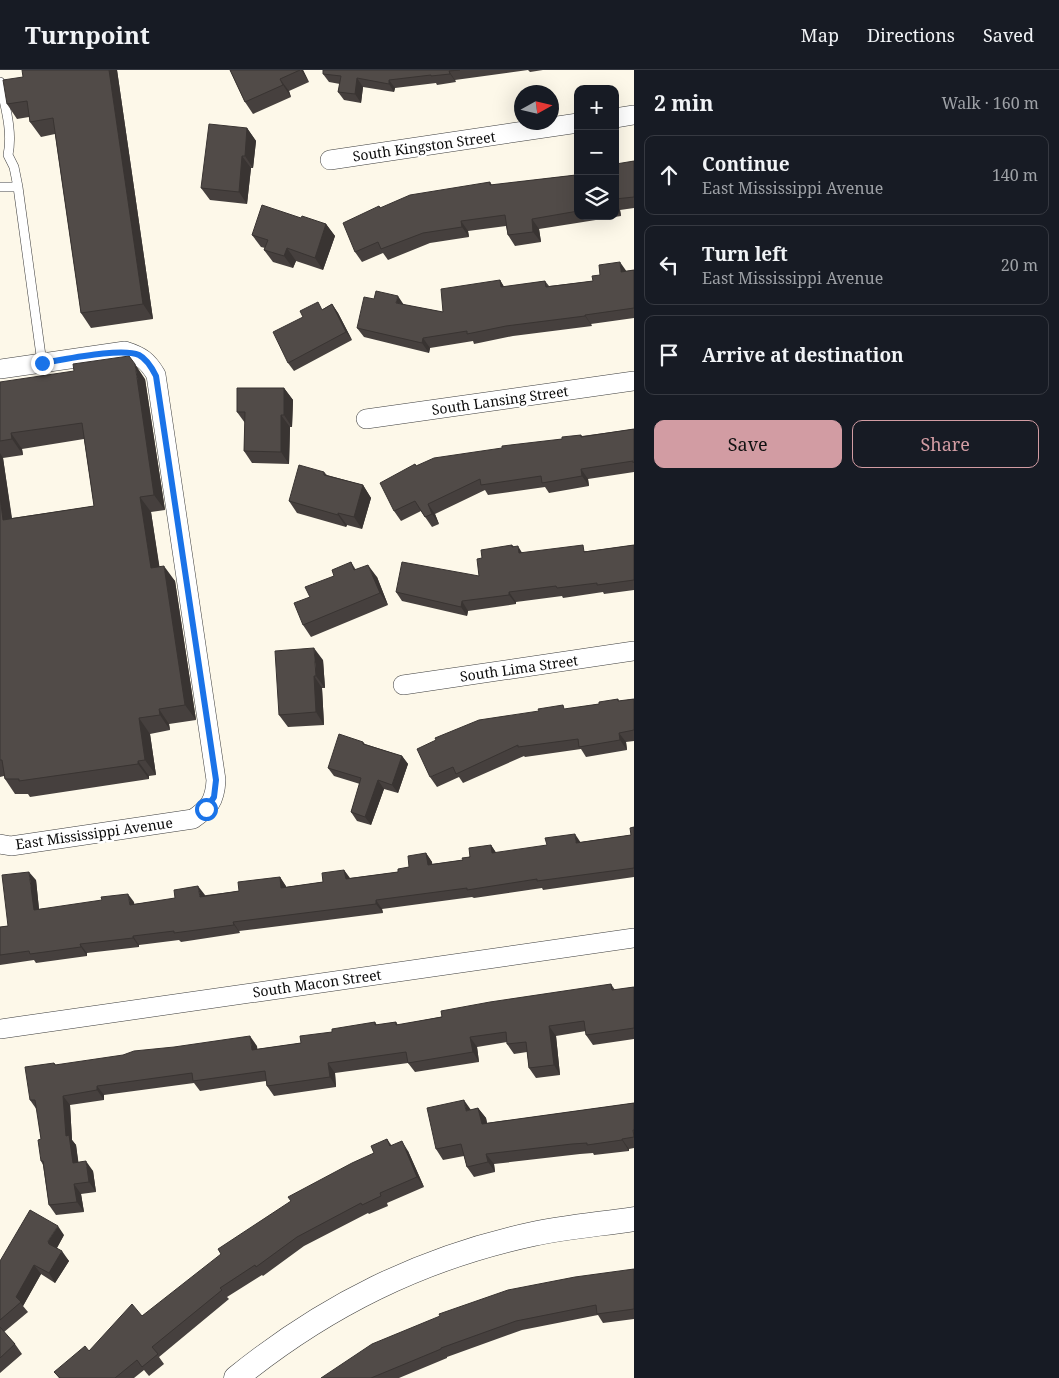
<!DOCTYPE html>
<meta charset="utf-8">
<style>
:root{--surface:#171b24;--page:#20242c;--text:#f1f3f6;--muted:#9ea1a6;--line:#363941;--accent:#d29ca3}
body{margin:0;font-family:"Noto Serif",serif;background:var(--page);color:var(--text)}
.controls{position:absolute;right:15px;top:15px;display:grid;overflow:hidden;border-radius:10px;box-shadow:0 5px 20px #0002}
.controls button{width:45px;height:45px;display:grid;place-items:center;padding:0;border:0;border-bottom:1px solid var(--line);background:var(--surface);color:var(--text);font:25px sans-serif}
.compass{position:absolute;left:514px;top:15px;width:45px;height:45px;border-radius:50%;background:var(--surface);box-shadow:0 5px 20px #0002;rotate:82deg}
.stop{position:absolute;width:15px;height:15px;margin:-11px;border:4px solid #1a73e8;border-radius:50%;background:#fff}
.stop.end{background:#1a73e8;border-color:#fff;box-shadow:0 1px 5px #0008}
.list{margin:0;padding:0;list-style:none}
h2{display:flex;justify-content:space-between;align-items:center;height:65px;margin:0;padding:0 20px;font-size:21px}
h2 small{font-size:16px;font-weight:400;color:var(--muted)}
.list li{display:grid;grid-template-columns:32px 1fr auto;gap:15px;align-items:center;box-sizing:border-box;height:80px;margin:0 10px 10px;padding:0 10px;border:1px solid var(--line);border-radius:10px}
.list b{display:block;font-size:19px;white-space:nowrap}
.list p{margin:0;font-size:16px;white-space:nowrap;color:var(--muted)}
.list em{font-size:16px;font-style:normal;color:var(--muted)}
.actions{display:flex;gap:10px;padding:15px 20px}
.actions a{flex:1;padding:11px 0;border:1px solid var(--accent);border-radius:10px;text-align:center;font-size:18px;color:var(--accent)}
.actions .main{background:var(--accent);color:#111}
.icon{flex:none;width:28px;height:28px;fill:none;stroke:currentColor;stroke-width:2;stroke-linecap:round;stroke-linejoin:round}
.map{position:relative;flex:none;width:634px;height:1308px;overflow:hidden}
header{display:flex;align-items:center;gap:30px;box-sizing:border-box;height:70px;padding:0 25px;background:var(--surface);border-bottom:1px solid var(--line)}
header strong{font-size:24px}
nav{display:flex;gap:28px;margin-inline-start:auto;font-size:18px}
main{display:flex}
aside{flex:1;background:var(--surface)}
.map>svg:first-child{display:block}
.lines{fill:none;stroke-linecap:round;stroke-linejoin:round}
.service-casing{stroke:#3d3d3d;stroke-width:10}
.minor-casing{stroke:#3d3d3d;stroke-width:20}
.tertiary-casing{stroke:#3d3d3d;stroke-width:25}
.service{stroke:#fff;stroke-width:9}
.minor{stroke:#fff;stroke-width:19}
.tertiary{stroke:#fff;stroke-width:24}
.wall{fill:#46403e;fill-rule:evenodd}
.shaded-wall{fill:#393432}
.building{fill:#514b48;stroke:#393432}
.route{stroke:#1a73e8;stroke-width:6}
.labels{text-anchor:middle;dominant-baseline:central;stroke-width:5;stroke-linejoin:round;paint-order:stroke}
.street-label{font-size:14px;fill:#0a0a0a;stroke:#fff}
</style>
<header>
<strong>Turnpoint</strong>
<nav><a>Map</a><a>Directions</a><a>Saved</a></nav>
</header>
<main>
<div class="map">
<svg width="634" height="1308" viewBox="0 0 634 1308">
<rect width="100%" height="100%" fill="#fdf8e9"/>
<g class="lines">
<g class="service-casing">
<path id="service" d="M 0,12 C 5,36 13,61 8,85 L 14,97 L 18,117
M 0,117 L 18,117 L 42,293"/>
</g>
<g class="minor-casing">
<path id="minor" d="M 615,48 L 634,45
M 330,90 L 578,53
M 0,299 L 125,281 C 141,286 148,291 156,305 L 216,710 C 215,731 209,738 193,749 L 11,776 L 0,774
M 366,349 L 634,311
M 403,615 L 634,581
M 0,959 L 634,868"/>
</g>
<g class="tertiary-casing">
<path id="tertiary" d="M 236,1308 C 325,1236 421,1188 533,1164 C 566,1157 601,1154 634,1149"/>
</g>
<use href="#service" class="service"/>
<use href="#minor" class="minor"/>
<use href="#tertiary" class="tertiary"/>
</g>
<path class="wall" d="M 117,0 L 153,249 L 91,258 L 81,243 L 55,64 L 41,67 L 30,52 L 29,47 L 17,49 L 7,34 L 23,7 Z
M 230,0 L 303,0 L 309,12 L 289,21 L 291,27 L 253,44 L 245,32 Z
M 323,0 L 528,0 L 455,10 L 456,12 L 437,15 L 436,13 L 395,18 L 394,22 L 363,17 L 361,33 L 344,30 L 338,22 L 340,14 L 329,12 L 323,4 Z
M 528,0 L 543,0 L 530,2 Z
M 247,58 L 256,71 L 253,98 L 251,98 L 247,134 L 210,130 L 201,118 Z
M 634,91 L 634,138 L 620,140 L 621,146 L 539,159 L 541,172 L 515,176 L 508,165 L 506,156 L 468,161 L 469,167 L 430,173 L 388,190 L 383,183 L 362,192 L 355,182 L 379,136 L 381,138 L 490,112 L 492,115 L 576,105 L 578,102 L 578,146 L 615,146 L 615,96 Z
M 301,148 L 326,154 L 335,166 L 323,200 L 296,191 L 293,198 L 273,192 L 264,180 L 265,178 L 261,177 L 252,165 Z
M 634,200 L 634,248 L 591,254 L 592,256 L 513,266 L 474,274 L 473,271 L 430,278 L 429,283 L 364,267 L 357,258 L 374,229 L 443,242 L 500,210 L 504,217 L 545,211 L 549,216 L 593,211 L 626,201 Z
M 332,234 L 338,243 L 352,270 L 294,301 L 288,293 L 323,239 Z
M 145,309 L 165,440 L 151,442 L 159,496 L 175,511 L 196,650 L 169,654 L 170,660 L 150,664 L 156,705 L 149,706 L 149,709 L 30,727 L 28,724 L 15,724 L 5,709 L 4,706 L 0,707 L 0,312 ZM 84,369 L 94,436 L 12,448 L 3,388 L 23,385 L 22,379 Z
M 284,318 L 293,330 L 292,357 L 290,357 L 289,394 L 252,393 L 244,381 L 245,353 L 237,342 Z
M 634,359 L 634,402 L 588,409 L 589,416 L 549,423 L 545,417 L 488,425 L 485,420 L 435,444 L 439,454 L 432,457 L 421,441 L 401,451 L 394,441 L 415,394 L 416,396 L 562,369 L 581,365 L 582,366 Z
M 324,402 L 327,405 L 363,415 L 371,428 L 362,459 L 347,455 L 346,457 L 297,443 L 289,431 Z
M 512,475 L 522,483 L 588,481 L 634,475 L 634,520 L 604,524 L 603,522 L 563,528 L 562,526 L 516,532 L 516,534 L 468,541 L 467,546 L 402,531 L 396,522 L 479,506 L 482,488 Z
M 351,492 L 356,500 L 377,507 L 388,535 L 311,567 L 303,555 L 310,527 L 334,506 Z
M 323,590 L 325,618 L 322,618 L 324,655 L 288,657 L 279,645 Z
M 618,629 L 619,631 L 634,629 L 634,671 L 626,672 L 627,680 L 586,687 L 581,679 L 525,687 L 524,686 L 463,713 L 459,707 L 437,717 L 430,707 L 566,639 L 599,634 Z
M 363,672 L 365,674 L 402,686 L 408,694 L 398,723 L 384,719 L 371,755 L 357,751 L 351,742 L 360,714 L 334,706 L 328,698 Z
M 634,757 L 634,807 L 543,820 L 542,818 L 474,828 L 472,827 L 382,839 L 383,843 L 239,861 L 240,863 L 181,872 L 179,870 L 139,875 L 139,877 L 87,883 L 87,886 L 36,893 L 34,890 L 0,895 L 0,857 L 8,856 L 36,810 L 39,839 L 134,832 L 134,834 L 239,821 L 280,807 L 286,817 L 323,812 L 344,800 L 350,808 L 398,802 L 409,797 L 426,783 L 432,792 L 432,794 L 463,790 L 491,775 L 496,783 L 581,772 L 631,765 Z
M 611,914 L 615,920 L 634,917 L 634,969 L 593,975 L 586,965 L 586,961 L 556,966 L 560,1005 L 536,1008 L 529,998 L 527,982 L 514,984 L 507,974 L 507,972 L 477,977 L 479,992 L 415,1002 L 408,993 L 335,1003 L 336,1017 L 274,1026 L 267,1016 L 266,1011 L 200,1021 L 194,1013 L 104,1025 L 104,1030 L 70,1035 L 72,1070 L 76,1075 L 78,1092 L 93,1101 L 96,1122 L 81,1124 L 84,1142 L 56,1145 L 49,1135 L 43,1095 L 41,1091 L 41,1069 L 37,1040 L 30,1030 L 54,993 L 56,995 L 257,976 L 257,979 L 301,973 L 332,962 L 375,952 L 377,955 L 396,952 L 398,955 Z
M 634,1033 L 634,1078 L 629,1079 L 629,1081 L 594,1085 L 593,1083 L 580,1084 L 494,1094 L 495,1102 L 474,1107 L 467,1097 L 464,1086 L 443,1090 L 436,1079 L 471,1040 L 478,1038 L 486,1048 L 487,1053 Z
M 387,1069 L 392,1076 L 408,1081 L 424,1117 L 387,1133 L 388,1136 L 369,1144 L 368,1143 L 304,1176 L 263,1206 L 262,1205 L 227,1227 L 229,1229 L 159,1287 L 164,1294 L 149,1306 L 144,1300 L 134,1308 L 59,1308 L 54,1302 L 89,1281 L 142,1246 L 374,1083 Z
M 64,1165 L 57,1178 L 69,1191 L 55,1213 L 41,1204 L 23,1236 L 28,1242 L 4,1262 L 15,1274 L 22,1284 L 0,1303 L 0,1191 Z
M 634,1199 L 634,1249 L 603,1253 L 598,1245 L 522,1260 L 447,1287 L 447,1288 L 399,1308 L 321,1308 Z"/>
<path class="shaded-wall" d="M 109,0 L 117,0 L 153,249 L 143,234 Z
M 301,0 L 303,0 L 309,12 Z
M 449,1 L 455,10 L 456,12 L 450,4 Z
M 357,8 L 363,17 L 361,33 L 355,24 Z
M 280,9 L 289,21 L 291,27 L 283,15 Z
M 389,10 L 395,18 L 394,22 L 389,14 Z
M 247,58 L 256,71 L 253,98 L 245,86 Z
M 242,86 L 251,98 L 247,134 L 239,122 Z
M 615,133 L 620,140 L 621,146 L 615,138 Z
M 532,149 L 539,159 L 541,172 L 533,162 Z
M 461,151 L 468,161 L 469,167 L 462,157 Z
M 326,154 L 335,166 L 323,200 L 315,188 Z
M 287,178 L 296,191 L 293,198 L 284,186 Z
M 620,192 L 627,202 L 621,202 Z
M 500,210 L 506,220 L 501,217 Z
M 398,226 L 404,235 L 396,233 Z
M 332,234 L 338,243 L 352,270 L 346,262 Z
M 585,245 L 591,254 L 592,256 L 585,246 Z
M 423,268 L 430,278 L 429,283 L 422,273 Z
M 135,294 L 145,309 L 165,440 L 154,425 Z
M 284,318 L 293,330 L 292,357 L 284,345 Z
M 281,345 L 290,357 L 289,394 L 281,382 Z
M 11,363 L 22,379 L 23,385 L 12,369 Z
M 0,383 L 3,388 L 14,465 L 3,450 L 0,426 Z
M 581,399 L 588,409 L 589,416 L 582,406 Z
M 363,415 L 371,428 L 362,459 L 354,447 Z
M 140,427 L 151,442 L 162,513 L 151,498 Z
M 428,434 L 435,444 L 439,454 L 432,444 Z
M 338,443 L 347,455 L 346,457 L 338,445 Z
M 518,476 L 524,486 L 519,483 Z
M 368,495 L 377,507 L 388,535 L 380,523 Z
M 164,496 L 175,511 L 196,650 L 185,635 Z
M 509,522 L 516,532 L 516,534 L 509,525 Z
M 462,531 L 468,541 L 467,546 L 461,537 Z
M 314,578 L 323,590 L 325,618 L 316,606 Z
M 314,606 L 322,618 L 324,655 L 316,642 Z
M 159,639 L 169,654 L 170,660 L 160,645 Z
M 139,648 L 150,664 L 156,705 L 145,690 Z
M 619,663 L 626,672 L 627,680 L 620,670 Z
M 402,686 L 408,694 L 398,723 L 392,715 Z
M 138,691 L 149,706 L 149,709 L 138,694 Z
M 378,710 L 384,719 L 371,755 L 365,747 Z
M 575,764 L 581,773 L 576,773 Z
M 491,775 L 497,784 L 492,783 Z
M 426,783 L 432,792 L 434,804 L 428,795 Z
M 344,800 L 350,809 L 346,809 Z
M 29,802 L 36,810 L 40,849 L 34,840 Z
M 280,807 L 286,816 L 287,826 L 281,818 Z
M 198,816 L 205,825 L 206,835 L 200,827 Z
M 128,824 L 134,832 L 136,843 L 130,835 Z
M 376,830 L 382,839 L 383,843 L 376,834 Z
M 233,852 L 239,861 L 240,863 L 234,855 Z
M 133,866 L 139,875 L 139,877 L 133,868 Z
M 80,874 L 87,883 L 87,886 L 81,877 Z
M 549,956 L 556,966 L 560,1005 L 554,995 Z
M 250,966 L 257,976 L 259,990 L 252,980 Z
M 470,967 L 477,977 L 479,992 L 473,982 Z
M 328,993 L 335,1003 L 336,1017 L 330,1007 Z
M 97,1016 L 104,1025 L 104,1030 L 97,1020 Z
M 63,1026 L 70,1035 L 72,1070 L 76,1075 L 80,1103 L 73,1093 L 66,1066 Z
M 464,1030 L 471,1040 L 466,1041 Z
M 478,1038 L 486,1048 L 489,1064 L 482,1054 Z
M 622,1069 L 629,1079 L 629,1081 L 622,1070 Z
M 402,1071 L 408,1081 L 424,1117 L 417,1107 Z
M 486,1084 L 494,1094 L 495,1102 L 488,1092 Z
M 86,1091 L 93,1101 L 96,1122 L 89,1112 Z
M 74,1114 L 81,1124 L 84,1142 L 77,1132 Z
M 58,1156 L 64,1165 L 55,1181 L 49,1174 L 48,1171 Z
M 62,1181 L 69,1191 L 55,1213 L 49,1203 Z
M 34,1195 L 41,1204 L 23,1236 L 16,1227 Z"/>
<path class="building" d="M 22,0 L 109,0 L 143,234 L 81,243 L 53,48 L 30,52 L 27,31 L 7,34 L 3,10 L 23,7 Z
M 230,0 L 300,0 L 280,9 L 283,15 L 245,32 Z
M 323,0 L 460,0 L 449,1 L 450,4 L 431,6 L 431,5 L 389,10 L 389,14 L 357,8 L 355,24 L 338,22 L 341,6 L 323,4 Z
M 209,54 L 247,58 L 245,86 L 242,86 L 239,122 L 201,118 Z
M 634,91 L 634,127 L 615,129 L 615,96 L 617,96 L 616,94 Z
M 576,102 L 578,102 L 578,141 L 532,149 L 533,162 L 508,165 L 505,145 L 461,151 L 462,157 L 423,163 L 381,179 L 378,172 L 355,182 L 343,153 L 379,136 L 380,138 L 410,125 L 490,112 L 490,115 L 576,105 Z
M 262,135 L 301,148 L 302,146 L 326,154 L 315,188 L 287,178 L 284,186 L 264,180 L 268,170 L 252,165 Z
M 620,192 L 621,202 L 634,200 L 634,238 L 585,245 L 585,246 L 506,256 L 467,264 L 467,261 L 423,268 L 422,273 L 357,258 L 364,227 L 374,229 L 376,221 L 398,226 L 396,233 L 443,242 L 441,219 L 500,210 L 501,217 L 545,211 L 546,217 L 593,211 L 592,206 L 600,205 L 599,195 Z
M 318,232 L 322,240 L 332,234 L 346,262 L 288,293 L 273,262 L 303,247 L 300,241 Z
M 129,286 L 135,294 L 154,425 L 140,427 L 151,498 L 164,496 L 185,635 L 159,639 L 160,645 L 139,648 L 145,690 L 138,691 L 138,694 L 19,711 L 19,709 L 5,709 L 2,690 L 0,690 L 0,426 L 3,450 L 94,436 L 82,353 L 11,363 L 12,369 L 0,371 L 0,312 L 74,301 L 73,294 Z
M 237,318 L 284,318 L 284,345 L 281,345 L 281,382 L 244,381 L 245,342 L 237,342 Z
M 634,359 L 634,392 L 633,393 L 633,391 L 581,399 L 582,406 L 542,413 L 541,406 L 481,415 L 480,409 L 428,434 L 432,444 L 425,447 L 415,431 L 394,441 L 380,413 L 415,394 L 416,396 L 434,388 L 502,378 L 502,376 L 562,369 L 562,367 L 581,365 L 581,367 Z
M 299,395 L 324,402 L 324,405 L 363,415 L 354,447 L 338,443 L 338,445 L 289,431 Z
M 512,475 L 512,477 L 518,476 L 519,483 L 583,475 L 584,482 L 634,475 L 634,510 L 597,515 L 597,513 L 557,518 L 556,516 L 509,522 L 509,525 L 462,531 L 461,537 L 396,522 L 402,492 L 479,506 L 477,489 L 482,488 L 481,480 Z
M 351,492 L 354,500 L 368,495 L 380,523 L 303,555 L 294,533 L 310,527 L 305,517 L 334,506 L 332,500 Z
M 314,578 L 316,606 L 314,606 L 316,642 L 279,645 L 275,581 Z
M 618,629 L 618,631 L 634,629 L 634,660 L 619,663 L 620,670 L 579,677 L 578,669 L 518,677 L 518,675 L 456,704 L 453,697 L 430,707 L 417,679 L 436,670 L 435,668 L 479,650 L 539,641 L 538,639 L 563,635 L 564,639 L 599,634 L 599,632 Z
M 339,664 L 363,672 L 363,674 L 402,686 L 392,715 L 378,710 L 365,747 L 351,742 L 361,708 L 328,698 Z
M 634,757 L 634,798 L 537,811 L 537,809 L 467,820 L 467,818 L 376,830 L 376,834 L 233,852 L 234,855 L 174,863 L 174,861 L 133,866 L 133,868 L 80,874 L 81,877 L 30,884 L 29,881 L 0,885 L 0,857 L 8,856 L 2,805 L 29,802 L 34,840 L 102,830 L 101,827 L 128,824 L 130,835 L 175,828 L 174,820 L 198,816 L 200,827 L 239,821 L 238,812 L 280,807 L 281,818 L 323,812 L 322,803 L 344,800 L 346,809 L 398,802 L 398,799 L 409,797 L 408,786 L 426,783 L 428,795 L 463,790 L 462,788 L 470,787 L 469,778 L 491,775 L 492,783 L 547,775 L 545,768 L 575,764 L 576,773 L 631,765 L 630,758 Z
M 611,914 L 612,920 L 634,917 L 634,958 L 586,965 L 584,951 L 549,956 L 554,995 L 529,998 L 526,972 L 507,974 L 506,962 L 470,967 L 473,982 L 408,993 L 406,982 L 328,993 L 330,1007 L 267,1016 L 265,1001 L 193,1011 L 192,1003 L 97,1016 L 97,1020 L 63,1026 L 66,1066 L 69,1065 L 73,1093 L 86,1091 L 89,1112 L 74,1114 L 77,1132 L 49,1135 L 43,1091 L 41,1091 L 38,1070 L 41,1069 L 35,1030 L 30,1030 L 25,997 L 54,993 L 55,995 L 123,985 L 134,981 L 174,977 L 250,966 L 252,980 L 301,973 L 300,966 L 332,962 L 332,959 L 375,952 L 375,955 L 396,952 L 396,955 L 442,947 L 441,941 L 490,932 Z
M 464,1030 L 466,1041 L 478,1038 L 482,1054 L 634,1033 L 634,1060 L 633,1060 L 634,1067 L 622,1069 L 622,1070 L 587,1075 L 587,1073 L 572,1074 L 486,1084 L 488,1092 L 467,1097 L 461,1074 L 436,1079 L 427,1038 Z
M 387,1069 L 390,1076 L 402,1071 L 417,1107 L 380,1123 L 381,1126 L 362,1135 L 361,1133 L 297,1167 L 256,1197 L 255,1195 L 220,1218 L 222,1220 L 152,1277 L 158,1284 L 142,1297 L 137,1290 L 115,1308 L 60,1308 L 54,1302 L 85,1276 L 89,1281 L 132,1234 L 142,1246 L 221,1184 L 218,1179 L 291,1131 L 288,1127 L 352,1093 L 374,1083 L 371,1076 Z
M 30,1140 L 58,1156 L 48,1171 L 49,1174 L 62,1181 L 49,1203 L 34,1195 L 16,1227 L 21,1232 L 0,1250 L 0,1191 Z
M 634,1199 L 634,1239 L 597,1244 L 596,1235 L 516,1251 L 441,1278 L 441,1279 L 371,1308 L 321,1308 L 372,1274 L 440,1246 L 439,1244 L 508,1220 L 575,1207 Z
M 0,1257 L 15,1274 L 0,1288 Z"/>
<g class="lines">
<path class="route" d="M 42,293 C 63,290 121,277 139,285 C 147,289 152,298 156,306 L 216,710 L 214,727 L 206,739"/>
</g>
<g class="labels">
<g class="street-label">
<text transform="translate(424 76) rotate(-8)">South Kingston Street</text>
<text transform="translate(500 330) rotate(-8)">South Lansing Street</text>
<text transform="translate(519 598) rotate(-8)">South Lima Street</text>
<text transform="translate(94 763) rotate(-8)">East Mississippi Avenue</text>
<text transform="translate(317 913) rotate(-8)">South Macon Street</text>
</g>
</g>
</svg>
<div class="controls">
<button>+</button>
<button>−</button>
<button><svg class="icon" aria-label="layers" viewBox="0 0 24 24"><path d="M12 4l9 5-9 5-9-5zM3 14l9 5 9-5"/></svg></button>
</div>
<svg class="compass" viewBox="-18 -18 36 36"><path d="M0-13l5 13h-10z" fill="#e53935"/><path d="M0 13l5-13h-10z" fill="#9ea1a6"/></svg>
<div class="stop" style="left:206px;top:739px"></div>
<div class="stop end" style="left:42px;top:293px"></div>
</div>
<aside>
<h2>2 min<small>Walk · 160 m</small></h2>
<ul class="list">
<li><svg class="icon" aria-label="ahead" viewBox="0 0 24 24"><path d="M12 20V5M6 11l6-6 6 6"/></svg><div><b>Continue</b><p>East Mississippi Avenue</p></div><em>140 m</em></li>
<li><svg class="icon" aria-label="left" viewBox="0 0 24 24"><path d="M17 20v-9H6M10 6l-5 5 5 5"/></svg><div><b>Turn left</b><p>East Mississippi Avenue</p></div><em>20 m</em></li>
<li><svg class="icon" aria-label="arrive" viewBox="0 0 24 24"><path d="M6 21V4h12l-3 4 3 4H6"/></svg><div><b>Arrive at destination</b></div></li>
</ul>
<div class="actions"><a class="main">Save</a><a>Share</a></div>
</aside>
</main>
